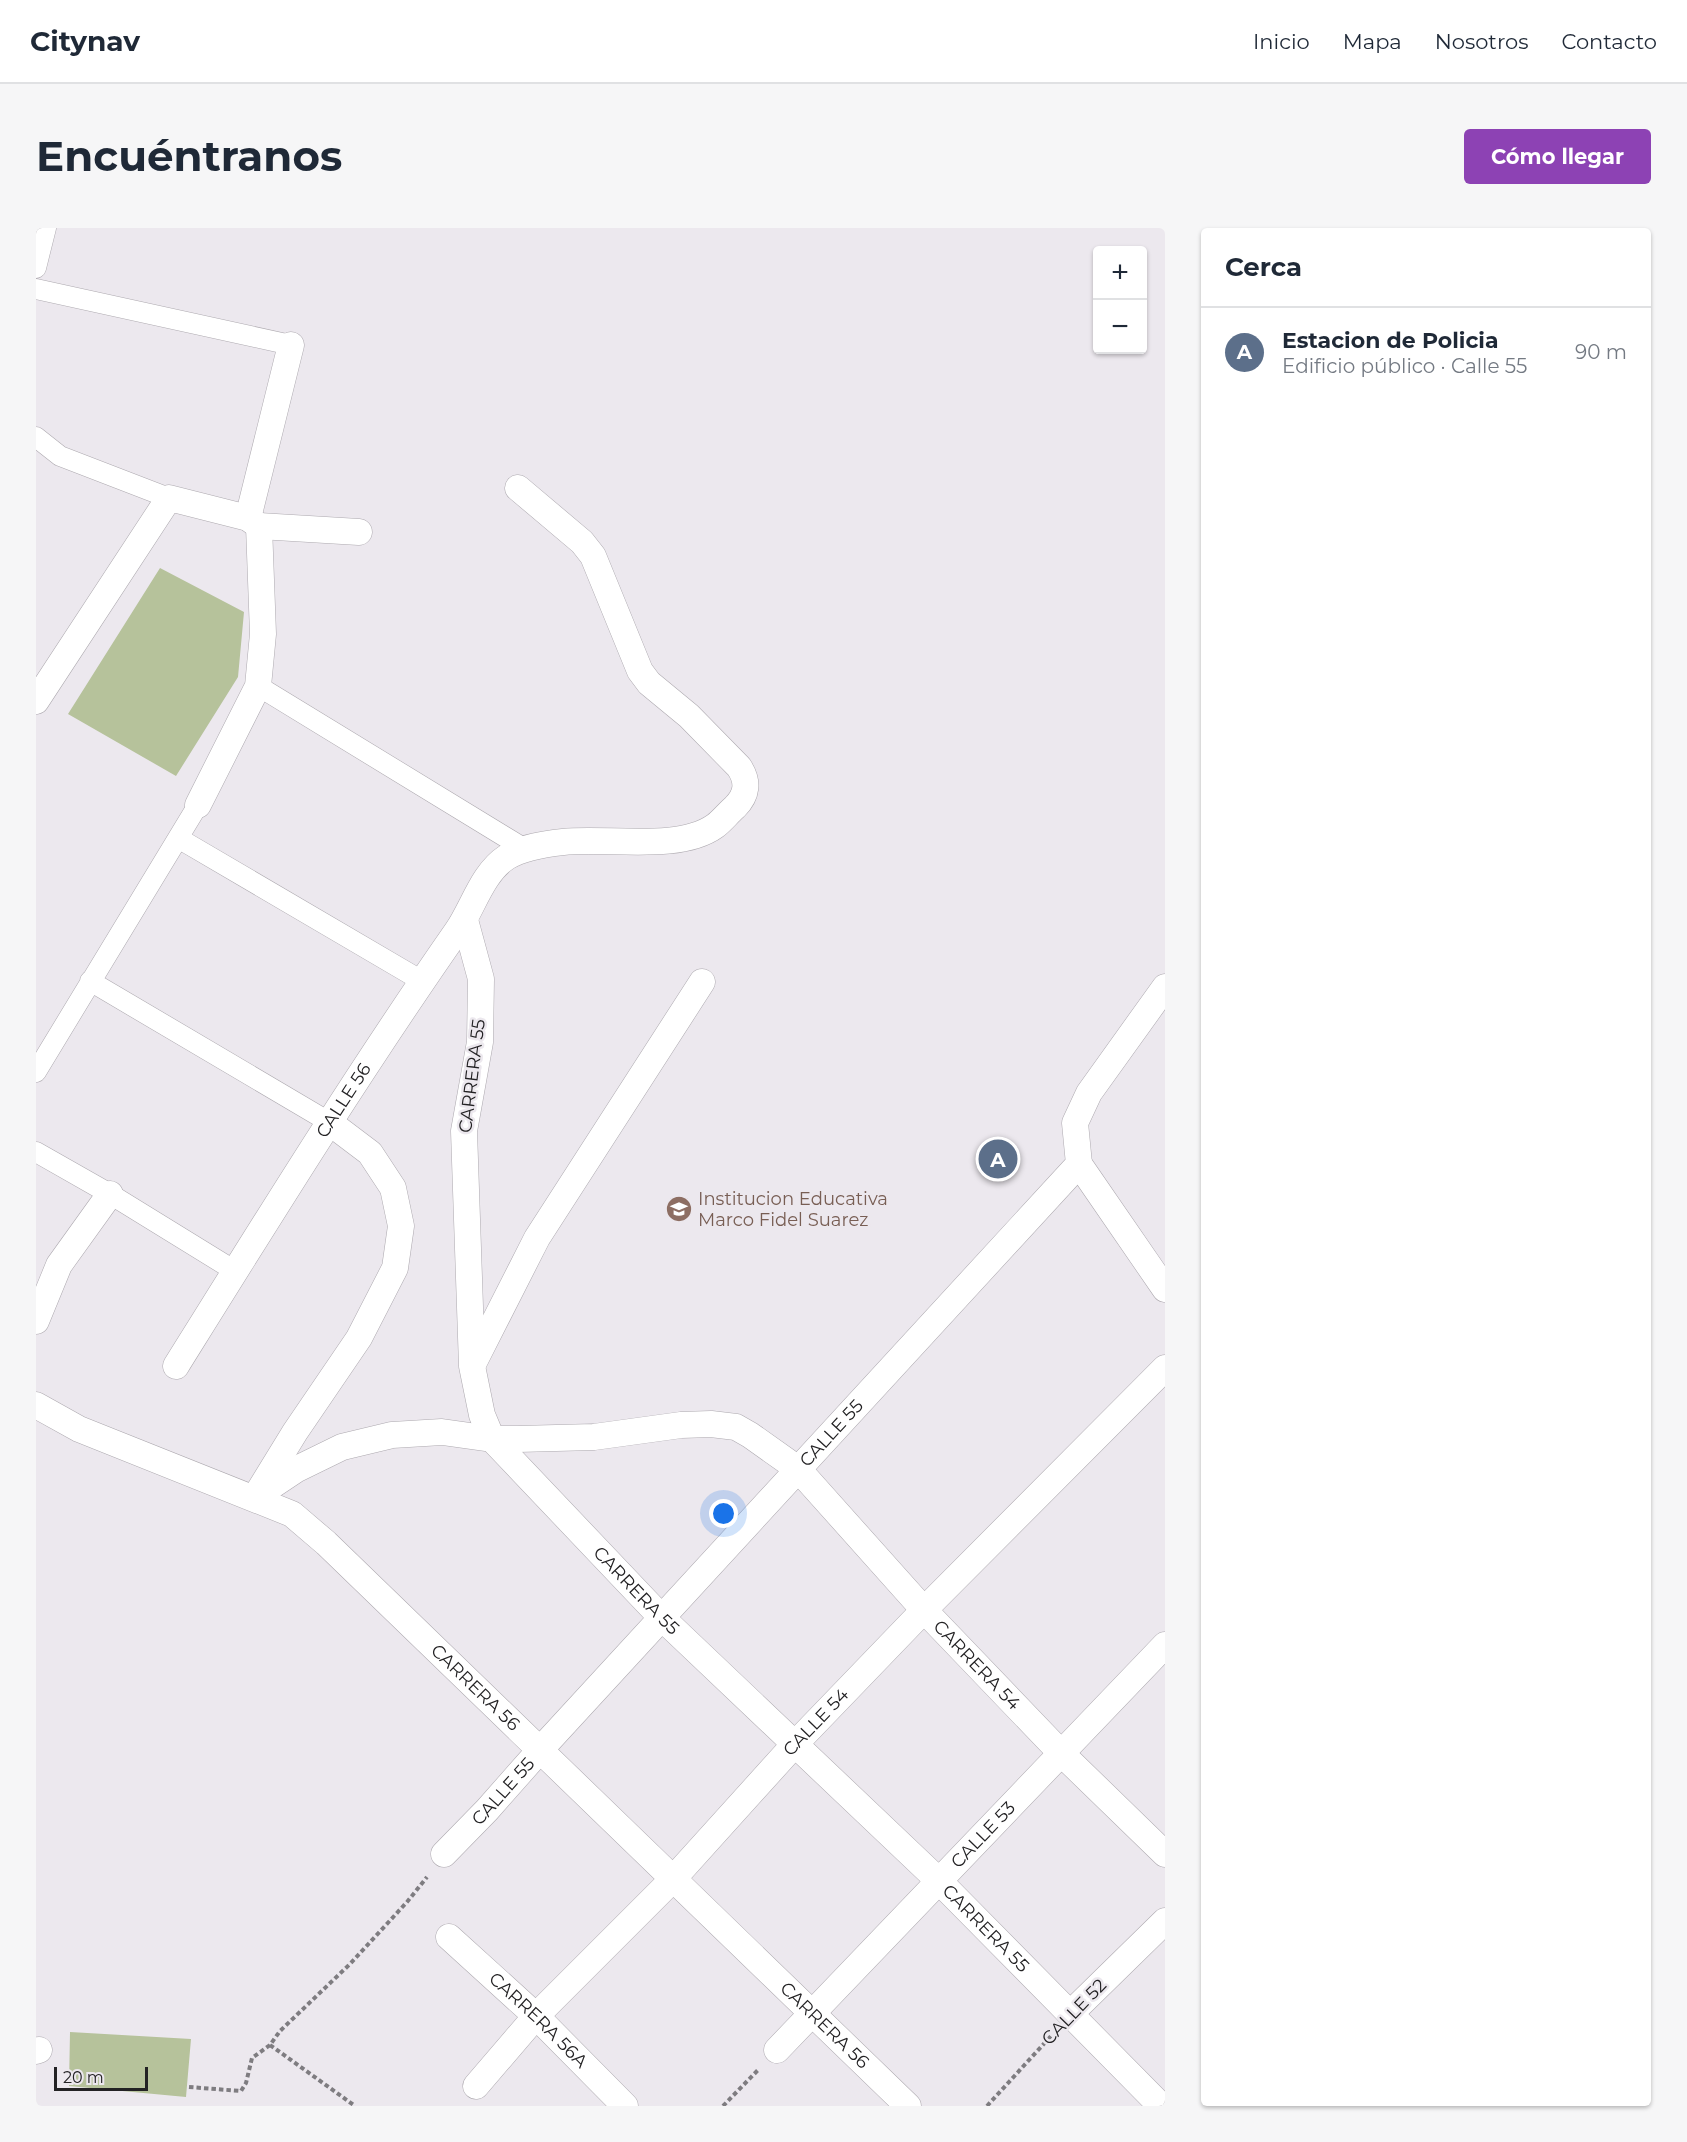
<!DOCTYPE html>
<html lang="es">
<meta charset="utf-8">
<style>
:root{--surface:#fff;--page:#f6f6f7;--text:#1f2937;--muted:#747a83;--line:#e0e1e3;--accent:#8d42b4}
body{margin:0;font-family:Montserrat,sans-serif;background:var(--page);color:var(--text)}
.controls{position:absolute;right:18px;top:18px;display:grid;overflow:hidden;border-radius:6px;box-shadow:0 2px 4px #0004}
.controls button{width:54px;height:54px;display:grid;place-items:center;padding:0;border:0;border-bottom:2px solid var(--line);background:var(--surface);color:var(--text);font:30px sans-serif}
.scale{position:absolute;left:18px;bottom:15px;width:94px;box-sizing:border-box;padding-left:6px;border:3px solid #232224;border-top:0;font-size:16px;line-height:21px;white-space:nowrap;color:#232224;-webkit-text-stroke:4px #ece8ee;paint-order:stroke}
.you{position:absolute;left:688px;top:1286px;width:21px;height:21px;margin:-15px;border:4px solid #fff;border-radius:50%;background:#1a73e8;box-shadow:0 0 0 9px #1a73e833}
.badge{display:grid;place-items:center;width:39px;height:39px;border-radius:50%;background:var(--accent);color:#fff;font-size:20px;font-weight:700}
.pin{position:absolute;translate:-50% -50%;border:3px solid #fff;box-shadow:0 2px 6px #0006}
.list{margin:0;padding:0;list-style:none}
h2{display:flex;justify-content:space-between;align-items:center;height:78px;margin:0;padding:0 24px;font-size:26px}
h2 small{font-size:20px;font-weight:400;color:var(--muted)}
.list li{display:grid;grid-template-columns:39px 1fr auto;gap:18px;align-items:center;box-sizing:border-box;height:90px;padding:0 24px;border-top:2px solid var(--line)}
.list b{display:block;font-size:22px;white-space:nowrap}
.list p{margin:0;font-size:20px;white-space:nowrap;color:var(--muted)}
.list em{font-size:20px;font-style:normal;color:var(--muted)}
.map{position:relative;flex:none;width:1129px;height:1878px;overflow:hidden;border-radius:6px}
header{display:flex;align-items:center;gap:36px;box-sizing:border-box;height:84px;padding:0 30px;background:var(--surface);border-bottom:2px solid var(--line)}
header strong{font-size:28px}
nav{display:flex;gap:33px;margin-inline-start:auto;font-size:21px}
.intro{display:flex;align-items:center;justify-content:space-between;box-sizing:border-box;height:144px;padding:0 36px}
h1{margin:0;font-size:42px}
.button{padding:15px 27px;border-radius:6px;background:var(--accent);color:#fff;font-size:21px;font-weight:700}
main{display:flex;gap:36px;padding:0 36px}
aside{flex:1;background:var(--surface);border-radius:6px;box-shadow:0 2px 4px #0004}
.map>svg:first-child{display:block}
.green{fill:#b6c29b}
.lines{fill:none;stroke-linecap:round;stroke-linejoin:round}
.pedestrian-casing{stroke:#ada9af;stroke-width:21}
.minor-casing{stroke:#ada9af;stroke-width:27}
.path{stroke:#7e7c80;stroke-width:4;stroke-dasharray:4.5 3;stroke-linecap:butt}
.pedestrian{stroke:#fff;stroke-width:20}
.minor{stroke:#fff;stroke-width:26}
.labels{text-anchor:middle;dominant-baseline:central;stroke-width:5;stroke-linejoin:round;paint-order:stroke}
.street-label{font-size:18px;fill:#232224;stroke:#ece8ee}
.education-label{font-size:18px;fill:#785e54;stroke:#ece8ee;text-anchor:start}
</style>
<header>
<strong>Citynav</strong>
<nav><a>Inicio</a><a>Mapa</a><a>Nosotros</a><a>Contacto</a></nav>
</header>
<div class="intro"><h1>Encuéntranos</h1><a class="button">Cómo llegar</a></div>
<main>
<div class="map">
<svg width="1129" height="1878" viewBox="0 0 1129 1878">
<rect width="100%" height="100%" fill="#ece8ee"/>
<path class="green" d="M 124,340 L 208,384 L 202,449 L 140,548 L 32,486 Z
M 34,1804 L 155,1811 L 150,1869 L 33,1858 Z"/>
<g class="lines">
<g class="pedestrian-casing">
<path id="pedestrian" d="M 0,40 L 10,0
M 0,61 L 255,117
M 0,209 L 24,228 L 133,270
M 222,458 L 489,621
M 142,610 L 386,753
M 54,753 L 293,894
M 0,844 L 162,577
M 0,924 L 74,966 L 199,1043"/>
</g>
<g class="minor-casing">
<g id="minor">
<path d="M 212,290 L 255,117"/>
<path d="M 0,473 L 133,270 L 212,290 L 223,298 L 323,304"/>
<path d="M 162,577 L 222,458 L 227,406 L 223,298"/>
<path id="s1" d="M 429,692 L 445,751 L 444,814 L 428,903 L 436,1138 L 446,1187 L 456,1211 L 625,1389 L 902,1652 L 1125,1878"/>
<path d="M 1043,936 L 1129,1061"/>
<path d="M 0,1093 L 23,1037 L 74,966"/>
<path d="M 438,1134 L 501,1010 L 666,754"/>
<path id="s2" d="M 140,1138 C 231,992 322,845 421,703 C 437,680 446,645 471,629 C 487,619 509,616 527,614 C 570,609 643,624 679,598 C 686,593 692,585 699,579 C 711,567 713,554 703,539 L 653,488 L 613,455 L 604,443 L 557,328 L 546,314 L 482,260"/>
<path id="s3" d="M 0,1177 L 43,1201 L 256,1286 L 290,1315 L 872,1878"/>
<path d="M 224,1261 L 259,1204 L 323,1110 L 359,1040 L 365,998 L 357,960 L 334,925 L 293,894"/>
<path id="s4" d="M 219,1269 L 261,1241 L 306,1219 L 356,1207 L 406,1204 L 456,1211 L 482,1211 L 558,1209 L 645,1197 L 675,1196 L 700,1199 L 714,1207 L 762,1241 L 888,1382 L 1026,1526 L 1129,1626"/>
<path id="s5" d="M 408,1626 L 451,1582 L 504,1522 L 1043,936 L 1039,895 L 1053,865 L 1129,759"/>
<path id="s6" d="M 413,1709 L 500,1788 L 589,1878"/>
<path d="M 1035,1785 L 1129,1693"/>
<path id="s7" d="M 741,1822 L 1129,1417"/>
<path d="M 0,1823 L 3,1822"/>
<path id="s8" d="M 440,1858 L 500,1788 L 637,1651 L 758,1517 L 888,1382 L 1129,1140"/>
</g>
</g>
<path class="path" d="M 234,1817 L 319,1878
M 153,1859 L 205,1863 L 210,1855 L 216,1830 L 234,1817 L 244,1803 L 314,1736 L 371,1674 L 391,1649
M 687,1878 L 722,1842
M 951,1878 L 1015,1808"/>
<use href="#pedestrian" class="pedestrian"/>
<use href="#minor" class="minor"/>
</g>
<defs>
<g id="school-disc" transform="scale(1.35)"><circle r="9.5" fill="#8d6e63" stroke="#ece8ee"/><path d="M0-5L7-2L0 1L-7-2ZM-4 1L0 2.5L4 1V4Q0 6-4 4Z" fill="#fff"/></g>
</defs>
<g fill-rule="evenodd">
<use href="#school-disc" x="643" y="981"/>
</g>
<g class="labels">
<g class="street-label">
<text transform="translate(436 848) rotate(-83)">CARRERA 55</text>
<text stroke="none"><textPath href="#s2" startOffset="314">CALLE 56</textPath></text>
<text stroke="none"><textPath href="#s5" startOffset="572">CALLE 55</textPath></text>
<text stroke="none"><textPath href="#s1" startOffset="735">CARRERA 55</textPath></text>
<text stroke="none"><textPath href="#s4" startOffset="838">CARRERA 54</textPath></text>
<text stroke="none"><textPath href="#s3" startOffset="531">CARRERA 56</textPath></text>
<text stroke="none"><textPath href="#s8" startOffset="498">CALLE 54</textPath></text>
<text stroke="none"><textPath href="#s5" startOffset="86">CALLE 55</textPath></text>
<text stroke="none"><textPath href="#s7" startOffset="298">CALLE 53</textPath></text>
<text stroke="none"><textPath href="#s1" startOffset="1221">CARRERA 55</textPath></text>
<text transform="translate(1038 1784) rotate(-46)">CALLE 52</text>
<text stroke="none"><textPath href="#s6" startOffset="122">CARRERA 56A</textPath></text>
<text stroke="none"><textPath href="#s3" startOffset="1017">CARRERA 56</textPath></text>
</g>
<g class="education-label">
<text x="662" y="971">Institucion Educativa<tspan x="662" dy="21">Marco Fidel Suarez</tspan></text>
</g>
</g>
</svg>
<div class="controls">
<button>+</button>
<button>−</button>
</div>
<div class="scale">20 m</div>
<div class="you"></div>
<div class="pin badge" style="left:962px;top:931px;background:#5c6f8a">A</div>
</div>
<aside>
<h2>Cerca<small></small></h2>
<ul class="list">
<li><span class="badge" style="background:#5c6f8a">A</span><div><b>Estacion de Policia</b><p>Edificio público · Calle 55</p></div><em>90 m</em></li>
</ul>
</aside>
</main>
